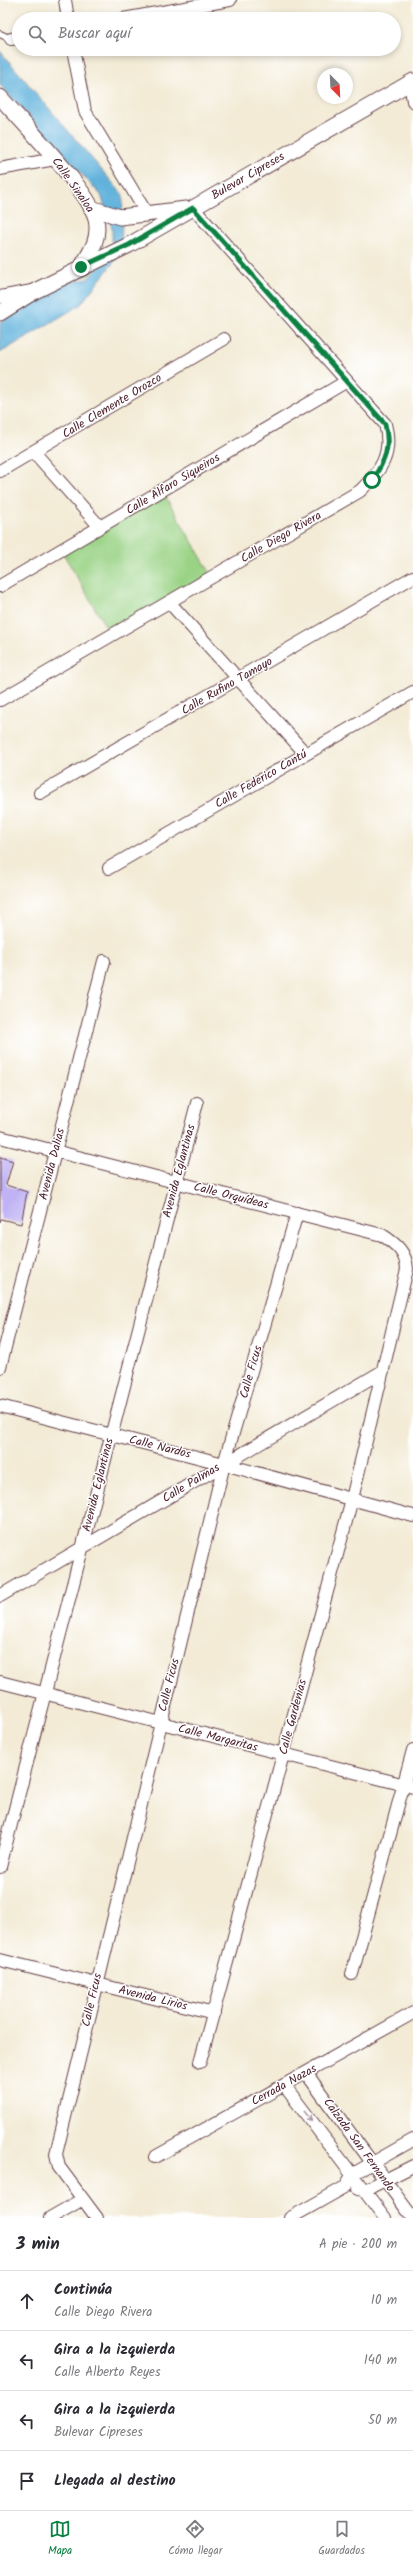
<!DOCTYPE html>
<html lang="es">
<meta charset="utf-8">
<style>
:root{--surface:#fff;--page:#f7f7f7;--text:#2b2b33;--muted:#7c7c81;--line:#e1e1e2;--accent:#0b8043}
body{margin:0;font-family:Kalam,sans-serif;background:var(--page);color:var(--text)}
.compass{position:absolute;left:317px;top:68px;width:36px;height:36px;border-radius:50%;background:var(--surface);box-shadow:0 2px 6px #0003;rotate:156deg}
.stop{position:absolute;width:12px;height:12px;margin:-9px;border:3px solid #0b8043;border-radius:50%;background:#fff}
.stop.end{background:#0b8043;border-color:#fff;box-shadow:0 1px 4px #0008}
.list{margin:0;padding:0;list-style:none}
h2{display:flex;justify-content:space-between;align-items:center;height:52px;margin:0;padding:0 16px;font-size:17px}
h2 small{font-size:13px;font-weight:400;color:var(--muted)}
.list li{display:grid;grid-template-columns:26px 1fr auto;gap:12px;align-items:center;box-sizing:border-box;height:60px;padding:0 16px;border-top:1px solid var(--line)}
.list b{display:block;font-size:15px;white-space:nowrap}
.list p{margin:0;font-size:13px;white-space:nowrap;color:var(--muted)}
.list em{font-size:13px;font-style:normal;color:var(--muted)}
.icon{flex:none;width:22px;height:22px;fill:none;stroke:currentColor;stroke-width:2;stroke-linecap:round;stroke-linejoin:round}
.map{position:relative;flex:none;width:413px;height:2218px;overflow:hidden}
.search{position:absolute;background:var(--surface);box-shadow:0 2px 6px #0003;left:12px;right:12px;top:12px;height:44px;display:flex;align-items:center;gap:10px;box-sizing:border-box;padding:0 14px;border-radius:22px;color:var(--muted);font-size:15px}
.sheet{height:292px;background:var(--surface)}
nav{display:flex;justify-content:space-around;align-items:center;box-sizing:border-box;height:56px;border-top:1px solid var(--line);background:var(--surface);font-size:11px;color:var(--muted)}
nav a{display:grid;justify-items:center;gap:2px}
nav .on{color:var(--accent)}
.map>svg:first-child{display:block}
.green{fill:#9ad385;stroke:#727958}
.water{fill:#60b2dc;stroke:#556884}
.building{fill:#c0b2f4}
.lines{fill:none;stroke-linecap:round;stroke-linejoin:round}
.service-casing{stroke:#633e45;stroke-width:8}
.minor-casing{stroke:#633e45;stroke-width:14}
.tertiary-casing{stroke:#633e45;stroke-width:17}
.service{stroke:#fff;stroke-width:6}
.minor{stroke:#fff;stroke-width:12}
.tertiary{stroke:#fff;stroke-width:15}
.oneway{stroke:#ae9aa0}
.route{stroke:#0b8043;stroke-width:5}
.labels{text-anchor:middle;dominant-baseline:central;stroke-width:3;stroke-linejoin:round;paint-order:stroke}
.street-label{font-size:12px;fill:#4a1f2b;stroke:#fff}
</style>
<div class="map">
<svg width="413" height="2218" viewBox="0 0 413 2218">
<rect width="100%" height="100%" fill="#fff"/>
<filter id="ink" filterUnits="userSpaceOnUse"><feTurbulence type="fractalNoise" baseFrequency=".025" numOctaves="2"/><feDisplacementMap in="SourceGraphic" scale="8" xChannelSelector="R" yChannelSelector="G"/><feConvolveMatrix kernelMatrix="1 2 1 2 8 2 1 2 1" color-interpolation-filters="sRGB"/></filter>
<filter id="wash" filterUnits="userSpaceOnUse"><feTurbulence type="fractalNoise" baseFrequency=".012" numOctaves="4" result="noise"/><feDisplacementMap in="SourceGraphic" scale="16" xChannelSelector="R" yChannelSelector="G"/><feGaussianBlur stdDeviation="0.9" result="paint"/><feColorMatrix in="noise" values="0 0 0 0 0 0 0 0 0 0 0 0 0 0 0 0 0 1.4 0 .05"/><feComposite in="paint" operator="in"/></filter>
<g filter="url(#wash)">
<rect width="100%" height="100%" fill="#f3ebd6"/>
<path class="green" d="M 163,492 L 211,574 L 111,636 L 63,553 Z"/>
<path class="water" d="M 0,51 L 123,195 L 121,253 L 80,305 L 0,353 L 0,322 L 65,283 L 87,279 L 99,267 L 112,249 L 112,228 L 101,195 L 0,85 Z"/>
<g id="blocks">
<path class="building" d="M 0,1157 L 13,1161 L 6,1185 L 27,1192 L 21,1224 L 1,1219 L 0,1222 Z"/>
</g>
</g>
<g filter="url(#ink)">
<use href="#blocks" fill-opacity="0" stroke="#633e45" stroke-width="1"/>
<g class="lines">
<g class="service-casing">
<path id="service" d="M 0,34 L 11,39"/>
</g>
<g class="minor-casing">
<path id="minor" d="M 65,0 L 68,19
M 123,19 L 230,0
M 11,39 L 19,38
M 73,49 L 85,111 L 147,214
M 410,83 L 413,101
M 0,169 L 55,159
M 0,297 L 32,291
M 34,452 L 100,527
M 0,471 L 224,339
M 0,586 L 347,381
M 169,602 L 305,753
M 0,700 L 360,491 C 381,471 393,454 385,424 L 193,208
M 40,793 L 413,577
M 109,868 L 413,692
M 0,1137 L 382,1235 C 396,1244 406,1252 407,1269 L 352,1499 L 200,2062
M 0,1367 L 104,961
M 0,1406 L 224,1464 L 413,1516
M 0,1596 L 383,1371
M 0,1682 L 413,1787
M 0,1867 L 197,1103
M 0,1960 L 214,2013
M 352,1974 L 413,1750
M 306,2073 L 413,2218
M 284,2085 L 385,2218
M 155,2157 L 413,2013
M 358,2189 L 365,2190 L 413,2166
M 50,2218 L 83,2199
M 97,2218 L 59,2167 L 56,2154 L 224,1464 L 297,1213
M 290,2218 L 345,2187 L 353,2174 L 413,2140"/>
</g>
<g class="tertiary-casing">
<path id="tertiary" d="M 0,97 C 21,121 90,191 96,219 C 100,238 92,250 82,266
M 91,208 L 120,217 L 186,209
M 0,313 L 35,291 L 129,245 L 413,81"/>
</g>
<use href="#service" class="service"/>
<use href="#minor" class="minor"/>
<use href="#tertiary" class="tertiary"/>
</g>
<defs><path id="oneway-shaft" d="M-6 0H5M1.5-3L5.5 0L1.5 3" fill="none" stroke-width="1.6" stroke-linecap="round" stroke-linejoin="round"/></defs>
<use class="oneway" href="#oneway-shaft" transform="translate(308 2116) rotate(52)"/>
</g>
<g class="lines" filter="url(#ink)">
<path class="route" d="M 81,267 L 129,245 L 193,208 L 385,424 C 391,448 385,461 372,480"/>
</g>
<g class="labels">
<g class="street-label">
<text transform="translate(248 176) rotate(-30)">Bulevar Cipreses</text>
<text transform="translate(73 185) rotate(55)">Calle Sinaloa</text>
<text transform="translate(112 406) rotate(-31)">Calle Clemente Orozco</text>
<text transform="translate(173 484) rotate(-31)">Calle Alfaro Siqueiros</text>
<text transform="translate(281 537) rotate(-30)">Calle Diego Rivera</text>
<text transform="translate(227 686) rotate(-30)">Calle Rufino Tamayo</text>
<text transform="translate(261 779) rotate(-30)">Calle Federico Cantú</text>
<text transform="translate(52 1164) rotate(-76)">Avenida Dalias</text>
<text transform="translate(179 1171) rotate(-75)">Avenida Eglantinas</text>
<text transform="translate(231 1196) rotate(14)">Calle Orquídeas</text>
<text transform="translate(251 1372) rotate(-74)">Calle Ficus</text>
<text transform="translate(160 1447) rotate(14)">Calle Nardos</text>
<text transform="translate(191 1483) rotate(-31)">Calle Palmas</text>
<text transform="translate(98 1485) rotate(-76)">Avenida Eglantinas</text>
<text transform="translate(169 1685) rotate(-76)">Calle Ficus</text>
<text transform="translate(293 1717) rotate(-75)">Calle Gardenias</text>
<text transform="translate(218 1738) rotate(14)">Calle Margaritas</text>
<text transform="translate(153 1998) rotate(14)">Avenida Lirios</text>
<text transform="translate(92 2000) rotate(-77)">Calle Ficus</text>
<text transform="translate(284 2085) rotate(-29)">Cerrada Nazas</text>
<text transform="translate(359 2145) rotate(54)">Calzada San Fernando</text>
</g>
</g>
</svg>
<svg class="compass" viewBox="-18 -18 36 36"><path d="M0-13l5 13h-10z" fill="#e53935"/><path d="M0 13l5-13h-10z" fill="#7c7c81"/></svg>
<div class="stop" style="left:372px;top:480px"></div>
<div class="stop end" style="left:81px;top:267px"></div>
<div class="search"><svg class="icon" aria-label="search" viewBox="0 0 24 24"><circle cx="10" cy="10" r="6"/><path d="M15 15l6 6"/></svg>Buscar aquí</div>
</div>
<section class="sheet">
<h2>3 min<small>A pie · 200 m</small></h2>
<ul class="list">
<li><svg class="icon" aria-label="ahead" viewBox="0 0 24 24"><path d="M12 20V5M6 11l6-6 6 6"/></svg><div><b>Continúa</b><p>Calle Diego Rivera</p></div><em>10 m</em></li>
<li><svg class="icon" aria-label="left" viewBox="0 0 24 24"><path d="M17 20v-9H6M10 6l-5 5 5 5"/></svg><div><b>Gira a la izquierda</b><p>Calle Alberto Reyes</p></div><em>140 m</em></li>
<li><svg class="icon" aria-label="left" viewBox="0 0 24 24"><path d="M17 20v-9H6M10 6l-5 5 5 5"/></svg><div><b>Gira a la izquierda</b><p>Bulevar Cipreses</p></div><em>50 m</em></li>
<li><svg class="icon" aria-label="arrive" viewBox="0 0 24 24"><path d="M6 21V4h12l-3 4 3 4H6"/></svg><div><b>Llegada al destino</b></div></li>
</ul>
</section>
<nav>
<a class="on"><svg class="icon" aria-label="map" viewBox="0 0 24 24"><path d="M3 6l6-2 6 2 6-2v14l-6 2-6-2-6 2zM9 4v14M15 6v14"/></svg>Mapa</a>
<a><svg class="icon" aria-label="directions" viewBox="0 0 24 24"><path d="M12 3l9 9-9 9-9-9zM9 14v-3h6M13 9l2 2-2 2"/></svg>Cómo llegar</a>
<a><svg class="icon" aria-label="saved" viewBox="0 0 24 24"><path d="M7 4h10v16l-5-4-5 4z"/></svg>Guardados</a>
</nav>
